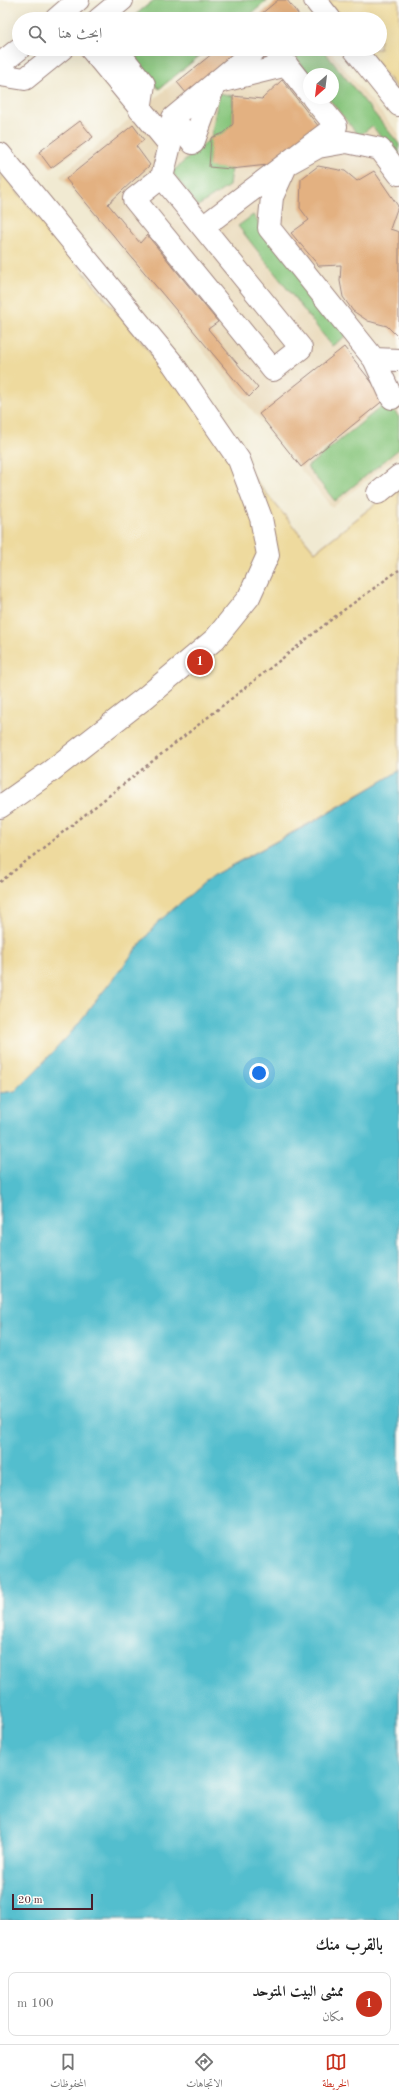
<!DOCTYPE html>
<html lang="ar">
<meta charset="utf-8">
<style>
:root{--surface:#fff;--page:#f6f6f6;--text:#222;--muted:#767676;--line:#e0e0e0;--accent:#c8321e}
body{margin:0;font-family:"Old Standard TT",Amiri,serif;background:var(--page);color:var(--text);direction:rtl}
.compass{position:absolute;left:303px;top:68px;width:36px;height:36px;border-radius:50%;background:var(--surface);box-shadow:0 4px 16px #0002;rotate:208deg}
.scale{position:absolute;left:12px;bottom:10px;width:81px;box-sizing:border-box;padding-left:4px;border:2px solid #4a1f2b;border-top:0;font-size:11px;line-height:14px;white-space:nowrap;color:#4a1f2b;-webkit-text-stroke:3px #fdfcf7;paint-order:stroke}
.you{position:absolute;left:259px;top:1073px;width:14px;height:14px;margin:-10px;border:3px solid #fff;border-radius:50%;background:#1a73e8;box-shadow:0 0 0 6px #1a73e833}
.badge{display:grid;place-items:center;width:26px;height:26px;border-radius:50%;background:var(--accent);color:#fff;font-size:13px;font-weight:700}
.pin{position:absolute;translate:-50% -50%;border:2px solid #fff;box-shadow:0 1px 4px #0006}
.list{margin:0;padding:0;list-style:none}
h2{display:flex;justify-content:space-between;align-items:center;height:52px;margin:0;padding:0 16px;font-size:17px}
h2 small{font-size:13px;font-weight:400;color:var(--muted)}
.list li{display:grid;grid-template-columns:26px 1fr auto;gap:12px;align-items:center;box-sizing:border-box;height:64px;margin:0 8px 8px;padding:0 8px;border:1px solid var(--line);border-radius:8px}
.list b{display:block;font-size:15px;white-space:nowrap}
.list p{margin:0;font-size:13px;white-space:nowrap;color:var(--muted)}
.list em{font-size:13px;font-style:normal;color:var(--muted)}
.icon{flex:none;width:22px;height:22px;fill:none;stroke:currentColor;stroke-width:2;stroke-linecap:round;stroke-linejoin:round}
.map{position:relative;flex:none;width:399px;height:1920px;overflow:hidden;direction:ltr}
.search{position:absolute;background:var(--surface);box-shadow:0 4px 16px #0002;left:12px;right:12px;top:12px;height:44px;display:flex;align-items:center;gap:10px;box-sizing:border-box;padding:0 14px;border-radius:22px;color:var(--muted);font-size:15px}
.sheet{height:124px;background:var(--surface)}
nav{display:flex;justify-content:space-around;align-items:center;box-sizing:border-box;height:56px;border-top:1px solid var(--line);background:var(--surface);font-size:11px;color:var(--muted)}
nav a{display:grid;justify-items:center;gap:2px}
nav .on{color:var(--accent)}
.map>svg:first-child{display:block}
.built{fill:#e9d9ba;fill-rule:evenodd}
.green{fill:#88c67d;stroke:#697254}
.sand{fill:#eeda9e;stroke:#9c7c64}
.water{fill:#53bece;stroke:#4e6e7c}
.building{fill:#e3b181}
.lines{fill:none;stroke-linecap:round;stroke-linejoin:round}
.minor-casing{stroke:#9e847e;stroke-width:24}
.path{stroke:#9e847e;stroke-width:2.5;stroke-dasharray:3 3;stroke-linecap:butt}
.minor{stroke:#fff;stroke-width:22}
</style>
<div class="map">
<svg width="399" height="1920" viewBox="0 0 399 1920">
<rect width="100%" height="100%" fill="#fdfcf7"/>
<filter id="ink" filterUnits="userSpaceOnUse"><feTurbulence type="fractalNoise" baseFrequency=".025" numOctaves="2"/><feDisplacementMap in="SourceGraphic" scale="8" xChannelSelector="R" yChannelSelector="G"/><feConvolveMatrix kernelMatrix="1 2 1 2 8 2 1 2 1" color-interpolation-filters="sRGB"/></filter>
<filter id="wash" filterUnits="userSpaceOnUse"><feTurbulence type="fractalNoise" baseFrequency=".012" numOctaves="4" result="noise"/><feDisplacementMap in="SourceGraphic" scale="16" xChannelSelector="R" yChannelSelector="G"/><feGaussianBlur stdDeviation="0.9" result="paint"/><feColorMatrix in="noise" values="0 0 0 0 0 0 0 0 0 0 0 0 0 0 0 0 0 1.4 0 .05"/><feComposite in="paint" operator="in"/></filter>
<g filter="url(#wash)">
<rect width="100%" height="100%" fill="#f1ead2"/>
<path class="built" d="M 215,49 L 218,49 L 178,82 L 187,94 L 241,49 L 292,58 L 304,49 L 295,56 L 309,74 L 309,98 L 328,98 L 359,136 L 372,125 L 399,159 L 399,232 L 390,229 L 398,206 L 374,171 L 357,181 L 301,179 L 300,208 L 309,220 L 291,233 L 341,265 L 340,281 L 343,297 L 353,311 L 368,321 L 387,326 L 399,338 L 399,417 L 387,402 L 336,501 L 399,449 L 399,454 L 332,508 L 60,176 ZM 219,93 L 262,99 L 231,169 L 172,172 L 211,138 ZM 133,125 L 144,140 L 136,146 L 150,165 L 108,204 L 140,243 L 147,236 L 218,322 L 208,329 L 258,388 L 250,397 L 67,179 ZM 343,347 L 385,400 L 301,466 L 259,414 Z
M 322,49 L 328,49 L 399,134 L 399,144 Z"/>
<path class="green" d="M 154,0 L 268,0 L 245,19 L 130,19 Z
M 126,49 L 208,49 L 159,89 Z
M 304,49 L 322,49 L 399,144 L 399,159 L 372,126 L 359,136 L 328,98 L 333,98 L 333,74 L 309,74 L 295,56 Z
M 219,93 L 233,96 L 233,124 L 224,133 L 212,139 L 209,166 L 231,169 L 229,186 L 198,206 L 172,172 L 211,138 Z
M 253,215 L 347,335 L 332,346 L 238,226 Z
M 387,402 L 399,417 L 399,449 L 335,501 L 307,467 Z"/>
<path class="sand" d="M 326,0 L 399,0 L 399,91 L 365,49 L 380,49 L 380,19 L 341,19 Z
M 0,171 L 315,552 L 399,485 L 399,771 L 317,819 L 212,876 L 157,923 L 70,1034 L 38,1068 L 15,1091 L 0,1093 Z"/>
<path class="water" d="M 399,771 L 399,1920 L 0,1920 L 0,1093 L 15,1091 L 38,1068 L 70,1034 L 157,923 L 212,876 L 317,820 Z"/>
<g id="blocks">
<path class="building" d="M 278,0 L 287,0 L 302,19 L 255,19 Z
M 218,49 L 241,49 L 187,94 L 177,82 Z
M 284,49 L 303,49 L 292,58 Z
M 282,80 L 319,127 L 277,164 L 231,169 L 209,167 L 211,138 L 224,133 L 233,124 L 233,96 L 262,99 Z
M 80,121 L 93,137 L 51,168 L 39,152 Z
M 133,125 L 144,140 L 136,146 L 150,165 L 108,204 L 140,243 L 147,235 L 218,322 L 208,329 L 258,388 L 249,397 L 66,179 Z
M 318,166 L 345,171 L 357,181 L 374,171 L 398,206 L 390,229 L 399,232 L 399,338 L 387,326 L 368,321 L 353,311 L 343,297 L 340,281 L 341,265 L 319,266 L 291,233 L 309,220 L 300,208 L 301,179 Z
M 344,347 L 385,399 L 301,467 L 259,414 Z"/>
</g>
</g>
<g filter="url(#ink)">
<use href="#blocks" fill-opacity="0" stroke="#9e847e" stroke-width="1"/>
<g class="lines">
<g class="minor-casing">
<path id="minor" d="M 315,0 L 330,19
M 56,19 L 78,0
M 99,19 L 122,0
M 91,49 L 170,145 L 162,177 L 134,199 L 273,370 L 301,348 L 162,177
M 116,49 L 144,84 L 140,110
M 274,49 L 309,93
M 354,49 L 399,105
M 0,64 L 19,49
M 0,75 L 25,79 L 62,49
M 193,143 L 173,118 L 256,49
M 193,143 L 215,83 L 287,65
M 0,154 L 173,364 L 239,460 L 261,518 L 268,555 L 249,597 L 215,639 L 146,697 L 51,771 L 0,807
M 203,227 L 336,126 L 313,98
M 374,359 L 399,360
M 392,398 L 374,359 L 269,228 L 272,197 L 287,164 L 318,147 L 347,142 L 380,149 L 399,174
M 378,493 L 399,476"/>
</g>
<path class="path" d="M 0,882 L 337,615 L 399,570"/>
<use href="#minor" class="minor"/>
</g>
</g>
</svg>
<svg class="compass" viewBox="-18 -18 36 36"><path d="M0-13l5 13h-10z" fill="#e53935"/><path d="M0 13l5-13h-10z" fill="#767676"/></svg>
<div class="scale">20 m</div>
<div class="you"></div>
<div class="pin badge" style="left:200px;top:662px">1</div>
<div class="search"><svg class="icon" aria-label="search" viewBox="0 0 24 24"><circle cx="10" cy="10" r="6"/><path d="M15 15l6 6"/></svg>ابحث هنا</div>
</div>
<section class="sheet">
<h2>بالقرب منك<small></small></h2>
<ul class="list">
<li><span class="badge">1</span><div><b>ممشى البيت المتوحد</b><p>مكان</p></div><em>100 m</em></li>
</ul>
</section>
<nav>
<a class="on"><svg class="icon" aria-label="map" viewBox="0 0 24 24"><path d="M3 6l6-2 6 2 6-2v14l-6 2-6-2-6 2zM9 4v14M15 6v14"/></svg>الخريطة</a>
<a><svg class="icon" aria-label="directions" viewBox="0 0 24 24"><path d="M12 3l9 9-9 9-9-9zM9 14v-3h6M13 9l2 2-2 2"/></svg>الاتجاهات</a>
<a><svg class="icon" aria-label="saved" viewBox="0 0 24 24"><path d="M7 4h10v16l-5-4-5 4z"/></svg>المحفوظات</a>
</nav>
